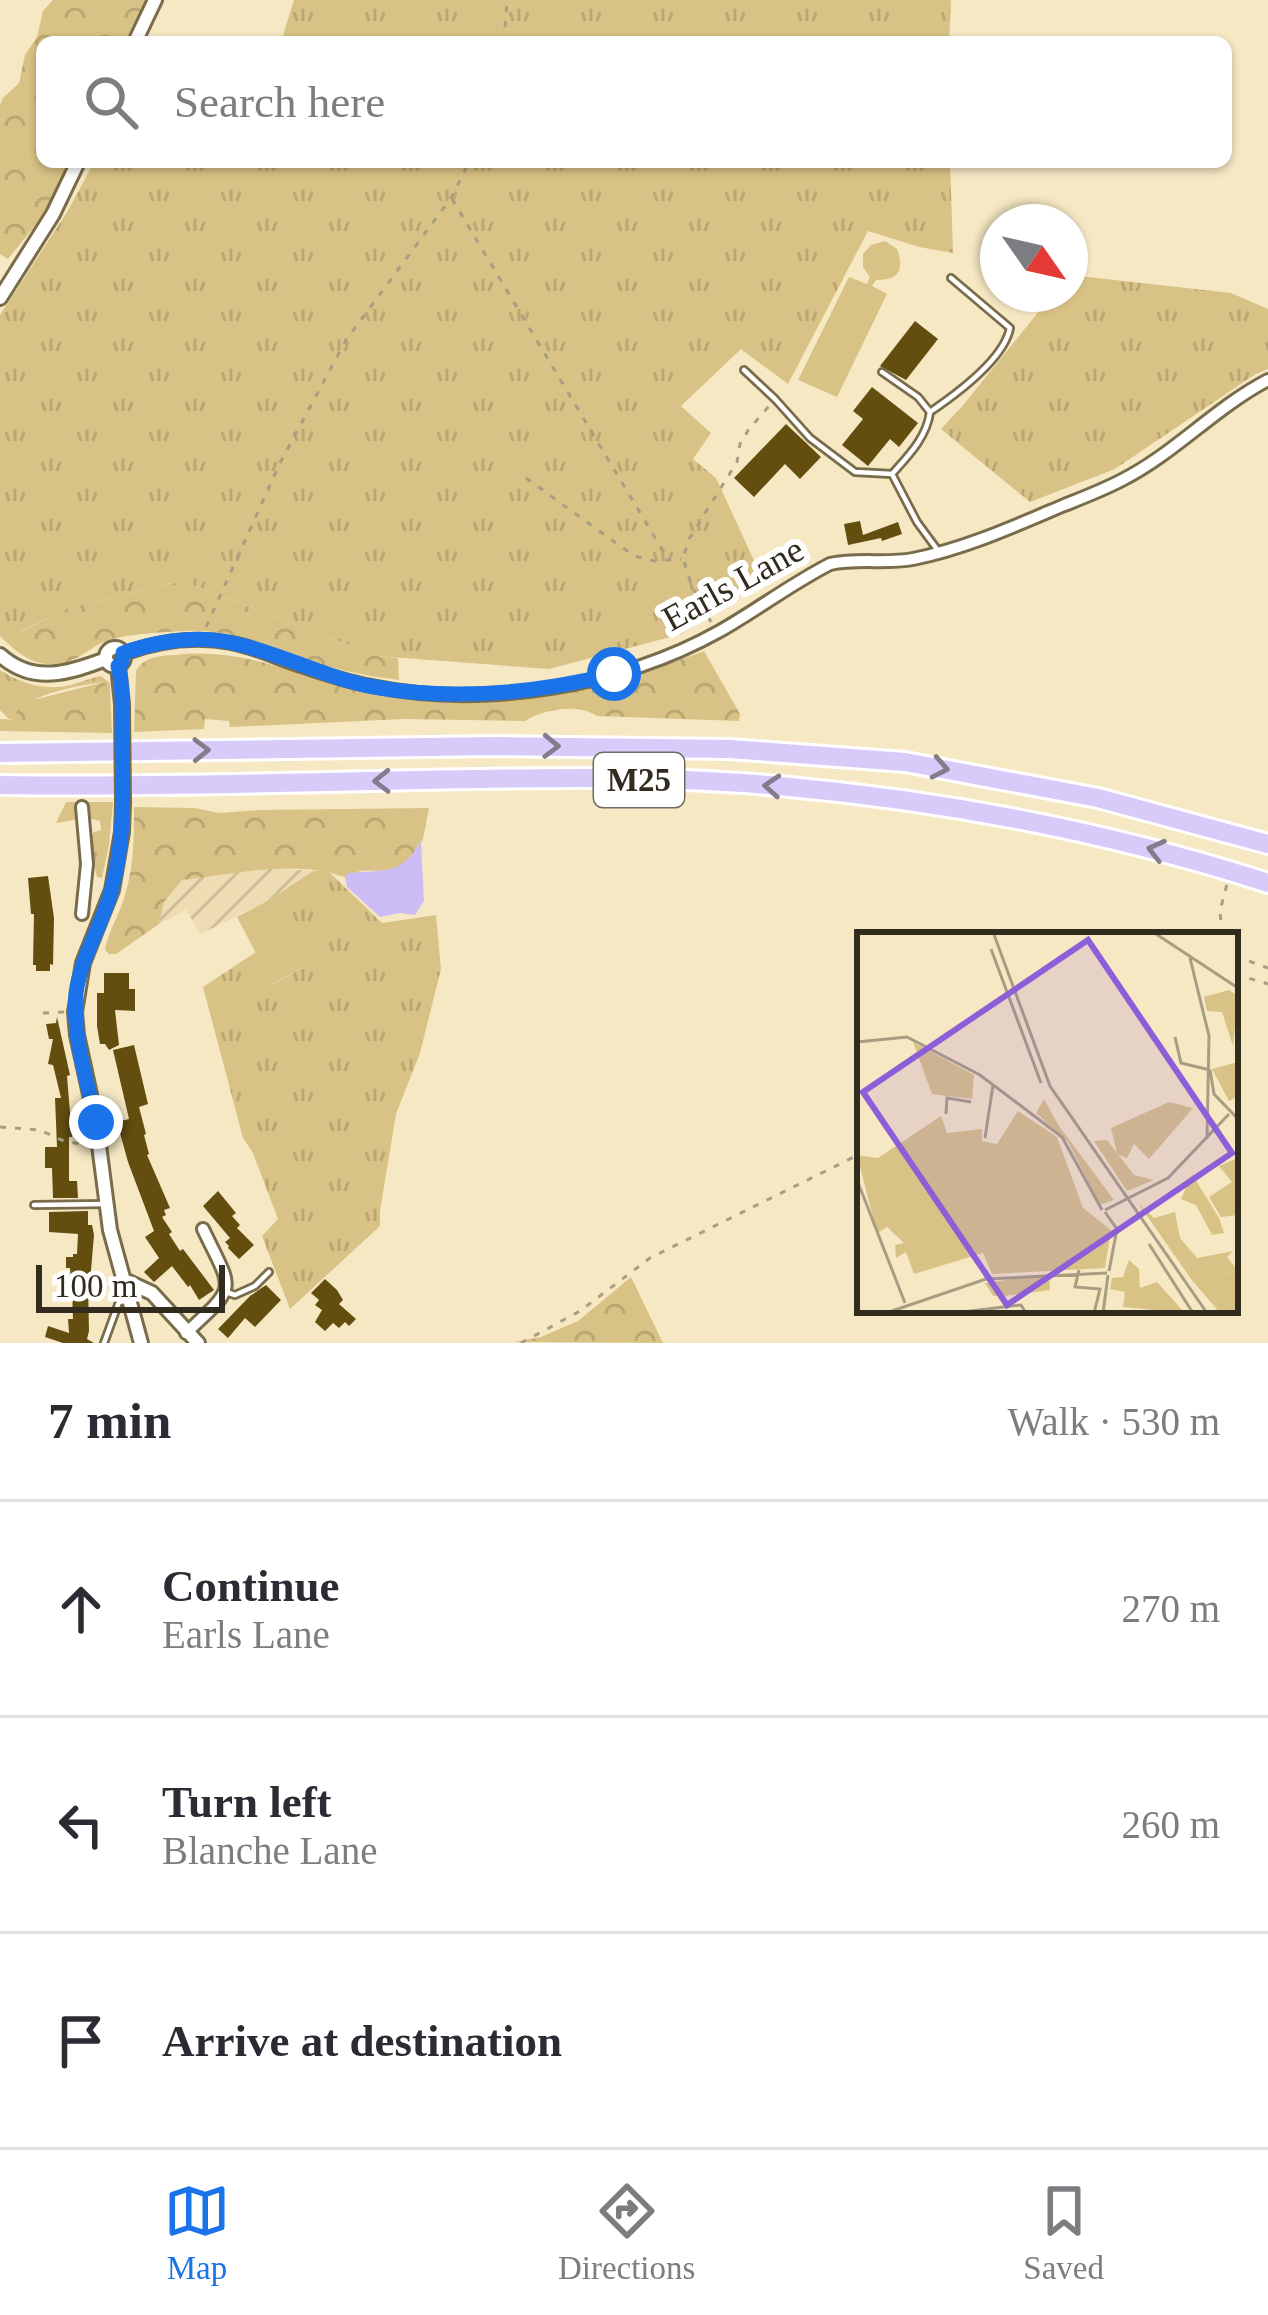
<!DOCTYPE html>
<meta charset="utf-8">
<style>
:root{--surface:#fff;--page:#f2f2f3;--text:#2b2b33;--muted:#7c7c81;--line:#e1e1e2;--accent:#1a73e8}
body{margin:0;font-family:Georgia,serif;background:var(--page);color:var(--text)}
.compass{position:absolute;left:980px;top:204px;width:108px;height:108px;border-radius:50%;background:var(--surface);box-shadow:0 3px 9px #0004;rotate:124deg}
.scale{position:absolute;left:36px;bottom:30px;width:189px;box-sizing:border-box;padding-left:12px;border:6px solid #312c1e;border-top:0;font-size:33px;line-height:42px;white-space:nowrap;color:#312c1e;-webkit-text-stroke:9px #fff;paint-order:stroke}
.stop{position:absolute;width:36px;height:36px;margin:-27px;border:9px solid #1a73e8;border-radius:50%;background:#fff}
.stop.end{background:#1a73e8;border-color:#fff;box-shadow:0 3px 12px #0008}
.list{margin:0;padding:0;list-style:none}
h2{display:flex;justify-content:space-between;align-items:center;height:156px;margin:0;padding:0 48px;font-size:51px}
h2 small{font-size:39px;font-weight:400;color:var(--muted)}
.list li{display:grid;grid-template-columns:78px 1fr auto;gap:36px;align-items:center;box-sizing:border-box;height:216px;padding:0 48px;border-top:3px solid var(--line)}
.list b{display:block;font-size:45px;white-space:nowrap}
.list p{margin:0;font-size:39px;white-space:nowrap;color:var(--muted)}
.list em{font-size:39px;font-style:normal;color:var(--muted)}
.icon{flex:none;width:66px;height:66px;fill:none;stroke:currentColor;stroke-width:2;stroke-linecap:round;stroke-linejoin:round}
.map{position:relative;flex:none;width:1268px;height:1343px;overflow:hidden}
.search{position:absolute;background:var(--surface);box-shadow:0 3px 9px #0004;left:36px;right:36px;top:36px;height:132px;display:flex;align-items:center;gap:30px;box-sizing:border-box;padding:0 42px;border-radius:18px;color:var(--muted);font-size:45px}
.sheet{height:804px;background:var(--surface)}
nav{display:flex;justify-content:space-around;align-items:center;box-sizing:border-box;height:168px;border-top:3px solid var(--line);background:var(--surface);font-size:33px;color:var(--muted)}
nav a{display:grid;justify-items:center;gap:6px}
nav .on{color:var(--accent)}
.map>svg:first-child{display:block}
.industrial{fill:url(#industrial-furrows)}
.grass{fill:url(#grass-tufts)}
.forest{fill:url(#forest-crowns)}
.garden{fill:#d9c285}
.water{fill:#ccbcf5}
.building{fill:#634e10}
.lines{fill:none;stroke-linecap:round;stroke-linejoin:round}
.service-casing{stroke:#796c4b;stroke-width:10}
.minor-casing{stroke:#796c4b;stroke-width:16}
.tertiary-casing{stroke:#796c4b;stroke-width:18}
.motorway-casing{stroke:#fff;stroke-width:24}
.path{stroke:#a99e82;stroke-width:3;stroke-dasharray:6 9;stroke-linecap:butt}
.service{stroke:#fff;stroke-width:4.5}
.minor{stroke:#fff;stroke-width:10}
.tertiary{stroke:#fff;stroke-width:12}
.motorway{stroke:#d8cbfa;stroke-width:18}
.tertiary-bridge-casing{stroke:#796c4b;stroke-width:18;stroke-linecap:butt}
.tertiary-bridge{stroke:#fff;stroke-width:12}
.oneway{stroke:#847c8c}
.route{stroke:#1a73e8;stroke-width:15}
.labels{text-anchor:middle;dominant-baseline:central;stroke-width:12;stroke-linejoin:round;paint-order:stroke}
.shield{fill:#fff;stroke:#6f6b62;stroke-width:3}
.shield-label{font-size:33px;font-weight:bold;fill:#312c1e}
.street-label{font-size:36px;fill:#312c1e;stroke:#fff}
.inset-road{fill:none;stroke:#a89d82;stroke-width:3}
.view{fill:#8c5fd9;fill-opacity:0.15;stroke:#8c5fd9;stroke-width:6}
.inset-edge{fill:none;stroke:#312c1e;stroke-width:6}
</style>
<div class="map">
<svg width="1268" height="1343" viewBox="0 0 1268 1343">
<defs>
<pattern id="industrial-furrows" width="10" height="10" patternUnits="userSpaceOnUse" patternTransform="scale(3)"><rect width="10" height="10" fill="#eeddb2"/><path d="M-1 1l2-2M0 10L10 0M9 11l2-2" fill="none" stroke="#cdbe99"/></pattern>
<pattern id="grass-tufts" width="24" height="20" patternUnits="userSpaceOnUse" patternTransform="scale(3)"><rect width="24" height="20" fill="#d9c285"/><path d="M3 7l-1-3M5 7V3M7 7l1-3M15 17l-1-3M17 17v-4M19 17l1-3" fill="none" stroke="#bba772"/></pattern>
<pattern id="forest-crowns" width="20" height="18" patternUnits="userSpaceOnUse" patternTransform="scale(3)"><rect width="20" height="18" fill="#d9c285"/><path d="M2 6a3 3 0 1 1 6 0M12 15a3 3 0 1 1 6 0" fill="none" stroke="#bba772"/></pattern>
</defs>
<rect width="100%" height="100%" fill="#f7e8c4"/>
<path class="industrial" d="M 265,867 L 313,871 L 271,899 L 201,934 L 186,910 L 159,924 L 164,902 L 182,880 Z"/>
<path class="grass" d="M 294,0 L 951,0 L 949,42 L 281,42 Z
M 94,162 L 950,162 L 953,253 L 919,247 L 868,231 L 788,384 L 741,349 L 681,406 L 711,433 L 693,459 L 716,478 L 763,580 L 682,634 L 549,669 L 377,656 L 182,581 L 66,609 L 17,633 L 0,617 L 0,315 L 67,212 Z
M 1070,275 L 1231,293 L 1268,309 L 1268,369 L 1254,375 L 1115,469 L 1030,502 L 941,429 L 964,404 L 1053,294 L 1070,294 Z
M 0,670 C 21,684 46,691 71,685 C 81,682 91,678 101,676 L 110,683 L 110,689 L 104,682 C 77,686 23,694 13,720 L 9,719 L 0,710 Z
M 66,802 L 113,802 L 109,845 L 102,878 L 97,877 L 95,869 L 91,868 L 91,837 L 94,832 L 101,830 L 100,821 L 91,819 L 87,807 L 74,820 L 56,823 Z
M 313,871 L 328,871 L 382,923 L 436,915 L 441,969 L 420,1053 L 396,1114 L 380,1211 L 380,1226 L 290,1309 L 262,1236 L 278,1219 L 253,1153 L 243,1138 L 203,987 L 256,952 L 273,984 L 306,966 L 271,899 Z"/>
<path class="forest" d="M 53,0 L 148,0 L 131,42 L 42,42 L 42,162 L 71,162 L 46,212 L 8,259 L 0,254 L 0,105 L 3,98 L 19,83 L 25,55 L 37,37 L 43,11 Z
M 182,581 L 377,656 L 398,658 L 399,680 C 366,676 333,669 301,658 C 262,644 228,629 186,631 C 164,632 123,634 104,642 C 93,646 83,656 72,660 C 41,672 21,657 0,636 L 0,617 L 18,633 L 66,609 Z
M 704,651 L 740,714 L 739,721 L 597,716 C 579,703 543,709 525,721 L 404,719 L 230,727 L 229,721 L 205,719 L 204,729 L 134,732 L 136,671 C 145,656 159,656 176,655 C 240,647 294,674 354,689 C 483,720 584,696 704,651 Z
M 104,682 L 110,689 L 112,733 L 0,731 L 0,719 L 13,720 L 18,708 L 29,701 Z
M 134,807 L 195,808 L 219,813 L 260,810 L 429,808 L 422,843 L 421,841 C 394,890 374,859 345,877 C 292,859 236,874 182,880 L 164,902 L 159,924 L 116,954 L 109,954 L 105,950 C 108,931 120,914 125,895 C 134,866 134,837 134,807 Z
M 631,1277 L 663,1343 L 514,1342 L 541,1337 L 578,1321 Z"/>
<path class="garden" d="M 885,241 L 897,249 C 905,271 898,280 876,280 L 872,286 L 887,294 L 837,397 L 798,380 L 849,277 L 867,284 L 870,277 L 863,267 L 863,254 L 871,245 Z
M 271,899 L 306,966 L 272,984 L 237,917 Z"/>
<path class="water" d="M 421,841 L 424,901 L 415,915 L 400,913 L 380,917 L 347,887 L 345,877 L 348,873 C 384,869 401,877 421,841 Z"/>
<path class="building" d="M 915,321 L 938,339 L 906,380 L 880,366 Z
M 872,387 L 918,423 L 899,447 L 890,439 L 868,466 L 842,445 L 863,419 L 853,411 Z
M 786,424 L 821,457 L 800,479 L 785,464 L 754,497 L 734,478 Z
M 860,521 L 863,535 L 898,522 L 902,534 L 882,541 L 881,538 L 848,545 L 844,524 Z
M 48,876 L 54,918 L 53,965 L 50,964 L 50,971 L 36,971 L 36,965 L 33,965 L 34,914 L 31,914 L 28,878 Z
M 104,973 L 129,973 L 129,989 L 135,989 L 135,1011 L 115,1010 L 119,1045 L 109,1050 L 105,1044 L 100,1044 L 97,1026 L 97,993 L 104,993 Z
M 57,1017 L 70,1075 L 67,1076 L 72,1137 L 69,1137 L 69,1181 L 77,1181 L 78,1198 L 53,1198 L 52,1168 L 45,1168 L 45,1147 L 57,1147 L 55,1098 L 61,1098 L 53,1065 L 48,1064 L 53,1039 L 49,1039 L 46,1024 L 56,1023 Z
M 134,1045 L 148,1104 L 139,1107 L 146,1134 L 144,1135 L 149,1154 L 147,1155 L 170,1208 L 164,1210 L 166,1215 L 162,1217 L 172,1232 L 169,1234 L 180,1251 L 183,1249 L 214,1290 L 199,1300 L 190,1285 L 188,1287 L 172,1266 L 154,1282 L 144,1272 L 159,1258 L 145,1237 L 154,1231 L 128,1162 L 117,1122 L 129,1119 L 113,1050 Z
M 218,1191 L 236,1213 L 232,1216 L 240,1225 L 237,1228 L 254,1245 L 239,1259 L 228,1248 L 229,1246 L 225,1242 L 230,1238 L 203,1206 Z
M 88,1211 L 88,1225 L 92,1225 L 94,1235 L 90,1282 L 88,1282 L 89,1331 L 87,1339 L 94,1343 L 63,1343 L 45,1337 L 48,1326 L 69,1333 L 68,1319 L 73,1319 L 72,1289 L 70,1268 L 66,1268 L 66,1257 L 73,1257 L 73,1254 L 77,1254 L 78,1234 L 49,1232 L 49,1212 Z
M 325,1279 L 337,1290 L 343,1300 L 339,1304 L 356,1319 L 349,1326 L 345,1322 L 339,1328 L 333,1323 L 325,1331 L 315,1322 L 322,1310 L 315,1305 L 319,1300 L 311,1293 Z
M 266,1285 L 281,1300 L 255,1327 L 245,1318 L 228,1338 L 218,1329 L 250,1296 Z"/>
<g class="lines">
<g class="service-casing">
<path id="service" d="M 744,370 L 775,399 L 810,438 L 855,472 L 892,474 L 917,522 L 939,552
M 882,372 L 918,397 L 930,412 C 927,437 908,456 892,474
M 930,412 C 955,395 1004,359 1010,328 L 951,278
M 34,1205 L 106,1204
M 226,1292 L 235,1295 L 255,1286 L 269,1272
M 104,1343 L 119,1302 L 124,1301"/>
</g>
<g class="minor-casing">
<path id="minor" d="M 123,654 C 158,641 195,636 231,643 C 255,647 278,659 301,666 C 324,674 348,682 372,686 C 484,709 620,687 720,631 C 757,610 791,584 830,564 C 857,558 886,564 913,559 C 964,549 1015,526 1062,506 C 1082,498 1103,490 1122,480 C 1175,453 1216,407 1268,380
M 82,914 L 87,864 L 82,807
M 186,1333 C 239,1284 233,1292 203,1229"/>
</g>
<g class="tertiary-casing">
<path id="tertiary" d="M 135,42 L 155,0
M 0,298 L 53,214 L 78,162
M106 657a9 9 0 1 1 18 0a9 9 0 1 1-18 0Z
M 0,655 C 33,685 69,673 106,659
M 118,666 L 122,704
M 123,803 L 122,832 L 112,890 L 83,963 L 75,1012 L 77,1035 L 96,1122 L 110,1230 L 141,1343
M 124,1280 L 152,1293 L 198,1343"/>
</g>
<g class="motorway-casing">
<path id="motorway" d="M 0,753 L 498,746 L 730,749 L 905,762 L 1098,798 L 1268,844
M 0,785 C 139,787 278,783 417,780 C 538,778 660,775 780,786 C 945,801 1110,832 1268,883"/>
</g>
<path class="path" d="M 504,42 L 507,0
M 452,199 L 669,561
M 526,478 L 634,556 L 655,561 L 681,559
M 711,622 L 691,584 L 683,558 L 689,539 L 737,462 L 740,444 L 749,429 L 770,405
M 206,627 L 280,463 L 346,340 L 451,198 L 469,162
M 1222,935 L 1220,911 L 1227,884
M 1235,956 L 1268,968
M 1235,974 L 1268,984
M 43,1013 L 66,1012
M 0,1127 L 40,1130 L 64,1141 L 85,1145
M 521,1343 L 580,1311 L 650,1258 L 860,1154"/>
<use href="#service" class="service"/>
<use href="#minor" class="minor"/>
<use href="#tertiary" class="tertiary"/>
<use href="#motorway" class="motorway"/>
<g class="tertiary-bridge-casing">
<path id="tertiary-bridge" d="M 122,704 L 123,803"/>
</g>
<use href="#tertiary-bridge" class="tertiary-bridge"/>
</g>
<defs><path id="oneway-chevron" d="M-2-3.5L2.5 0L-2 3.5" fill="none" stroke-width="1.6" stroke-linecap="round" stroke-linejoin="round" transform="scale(3)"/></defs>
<g class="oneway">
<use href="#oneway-chevron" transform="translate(551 746) rotate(1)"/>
<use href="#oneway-chevron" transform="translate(201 750) rotate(-1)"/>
<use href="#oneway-chevron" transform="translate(940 768) rotate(11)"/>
<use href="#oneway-chevron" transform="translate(382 781) rotate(179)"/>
<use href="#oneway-chevron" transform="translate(772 786) rotate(-176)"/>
<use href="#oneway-chevron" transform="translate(1156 850) rotate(-166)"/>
</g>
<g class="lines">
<path class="route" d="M 96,1122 C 87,1080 72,1036 76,993 C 81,956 103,924 112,888 C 125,840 123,790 122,740 C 122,716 124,690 118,666 L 122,662 L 123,653 C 158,641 196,635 233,643 C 281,653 325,678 374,687 C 454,701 536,693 614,674"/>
</g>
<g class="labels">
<rect class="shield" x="594" y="753" width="90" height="54" rx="9"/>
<g class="shield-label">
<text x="639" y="780">M25</text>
</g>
<g class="street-label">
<text transform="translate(733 584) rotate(-29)">Earls Lane</text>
</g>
</g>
<g transform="translate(857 932)">
<rect width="381" height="381" fill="#f7e8c4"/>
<path d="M 56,110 L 117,143 L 115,167 L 75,162 ZM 312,170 L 336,176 L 292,227 L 277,212 L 270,226 L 260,222 L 254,196 ZM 161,179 L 200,205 L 226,276 L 254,298 L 248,336 L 135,342 L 126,321 L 57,342 L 49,320 L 39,326 L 38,313 L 47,311 L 30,295 L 20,301 L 0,223 L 21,226 L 84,184 L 90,201 L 125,197 L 125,209 L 140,212 ZM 381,226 L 381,283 L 364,285 L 352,265 L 375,250 L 362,234 ZM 272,328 L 282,337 L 283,356 L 300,350 L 328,381 L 266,375 L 268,360 L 253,357 L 255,346 L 266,345 ZM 381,339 L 381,381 L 363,381 L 334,347 Z" fill="#d9c285"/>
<path d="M 381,130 L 381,164 L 372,169 L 355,137 ZM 187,167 L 202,194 L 257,268 L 243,273 L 211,210 L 179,181 ZM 250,208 L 277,243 L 297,248 L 270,259 L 237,209 ZM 335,242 L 362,286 L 367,301 L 355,303 L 339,273 L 324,267 ZM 281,271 L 297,286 L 318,280 L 323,306 L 340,326 L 376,319 L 370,325 L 381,339 L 334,347 ZM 192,342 L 193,358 L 147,364 L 136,364 L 128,351 Z" fill="#d9c285"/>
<path d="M 372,58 L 381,64 L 376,114 L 365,80 L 350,79 L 347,65 Z" fill="#d9c285"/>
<path class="inset-road" d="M 136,0 L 193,154 L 350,381M 296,0 L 381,56M 134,17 L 184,151M 333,26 L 352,104 L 350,207M 318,105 L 324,131 L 353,138M 0,110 L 50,105 L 123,143 L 205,205 L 245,278M 353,138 L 357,162 L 381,187M 89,182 L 90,166 L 114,170M 128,206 L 136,153M 0,248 L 48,371M 248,278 L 311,246 L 372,182M 248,280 L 260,297 L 252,339M 292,312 L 336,381M 222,338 L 218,355 L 243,357 L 237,381M 29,381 L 129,347 L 250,341M 97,381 L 164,373 L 169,381M 246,381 L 251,343"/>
<path class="view" d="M 231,8 L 375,221 L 150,373 L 6,160 Z"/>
<rect width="381" height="381" class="inset-edge"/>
</g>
</svg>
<svg class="compass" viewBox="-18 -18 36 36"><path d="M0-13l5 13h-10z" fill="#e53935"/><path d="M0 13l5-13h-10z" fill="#7c7c81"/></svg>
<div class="scale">100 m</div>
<div class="stop" style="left:614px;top:674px"></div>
<div class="stop end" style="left:96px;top:1122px"></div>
<div class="search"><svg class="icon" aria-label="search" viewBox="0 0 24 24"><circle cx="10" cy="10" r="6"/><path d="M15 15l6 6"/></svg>Search here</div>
</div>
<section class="sheet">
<h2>7 min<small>Walk · 530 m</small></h2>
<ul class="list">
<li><svg class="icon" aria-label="ahead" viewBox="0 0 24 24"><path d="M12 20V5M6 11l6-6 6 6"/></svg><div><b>Continue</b><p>Earls Lane</p></div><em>270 m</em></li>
<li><svg class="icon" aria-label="left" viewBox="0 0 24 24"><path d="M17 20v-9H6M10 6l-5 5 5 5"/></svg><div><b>Turn left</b><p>Blanche Lane</p></div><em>260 m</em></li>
<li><svg class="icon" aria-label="arrive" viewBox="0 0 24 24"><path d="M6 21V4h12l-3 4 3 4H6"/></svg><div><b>Arrive at destination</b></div></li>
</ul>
</section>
<nav>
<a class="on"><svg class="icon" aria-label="map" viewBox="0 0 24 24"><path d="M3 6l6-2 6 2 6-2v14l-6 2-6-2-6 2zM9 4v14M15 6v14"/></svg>Map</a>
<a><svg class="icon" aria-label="directions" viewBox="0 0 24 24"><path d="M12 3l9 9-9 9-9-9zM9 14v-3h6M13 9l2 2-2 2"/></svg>Directions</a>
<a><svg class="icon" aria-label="saved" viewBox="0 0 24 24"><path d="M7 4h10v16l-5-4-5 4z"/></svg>Saved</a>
</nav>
